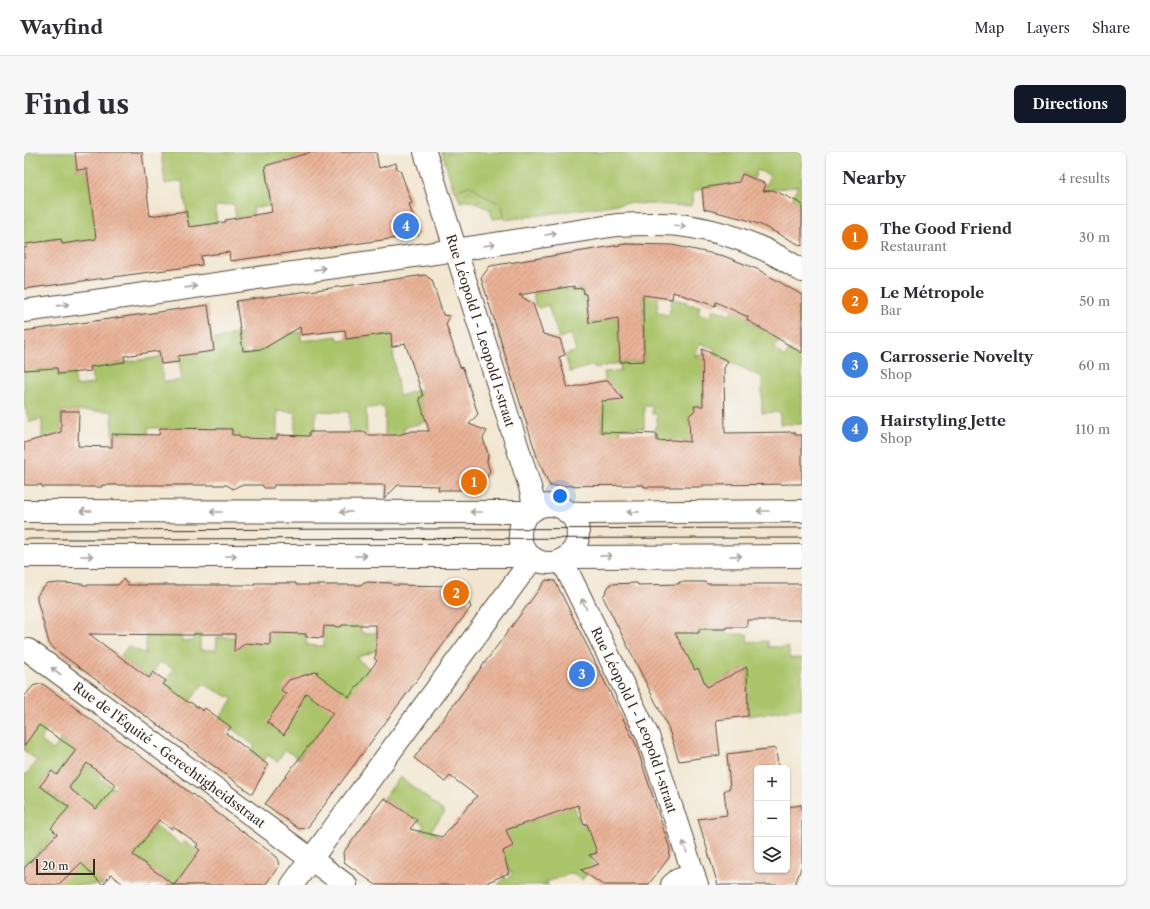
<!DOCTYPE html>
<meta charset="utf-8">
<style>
:root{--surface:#fff;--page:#f7f7f7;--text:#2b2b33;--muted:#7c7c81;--line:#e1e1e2;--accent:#111827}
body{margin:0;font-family:"Libre Caslon Text",serif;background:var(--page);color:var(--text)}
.controls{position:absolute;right:12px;bottom:12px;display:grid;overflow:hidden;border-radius:6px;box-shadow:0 1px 3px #0004}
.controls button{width:36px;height:36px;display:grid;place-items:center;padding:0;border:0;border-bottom:1px solid var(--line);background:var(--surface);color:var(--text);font:20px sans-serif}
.scale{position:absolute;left:12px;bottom:10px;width:59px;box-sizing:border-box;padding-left:4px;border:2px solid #3b2a1e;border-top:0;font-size:11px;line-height:14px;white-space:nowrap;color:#3b2a1e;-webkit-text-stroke:3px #f6f6f2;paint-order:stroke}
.you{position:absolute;left:536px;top:344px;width:14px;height:14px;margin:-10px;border:3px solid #fff;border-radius:50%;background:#1a73e8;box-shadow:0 0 0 6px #1a73e833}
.badge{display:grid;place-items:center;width:26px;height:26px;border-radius:50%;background:var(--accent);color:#fff;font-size:13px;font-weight:700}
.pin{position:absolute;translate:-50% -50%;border:2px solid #fff;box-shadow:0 1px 4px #0006}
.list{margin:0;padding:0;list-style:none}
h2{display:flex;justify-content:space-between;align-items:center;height:52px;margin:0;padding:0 16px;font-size:17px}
h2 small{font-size:13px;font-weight:400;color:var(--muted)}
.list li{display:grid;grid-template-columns:26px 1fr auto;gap:12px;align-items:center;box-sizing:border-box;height:64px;padding:0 16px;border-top:1px solid var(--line)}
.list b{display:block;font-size:15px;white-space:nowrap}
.list p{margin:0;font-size:13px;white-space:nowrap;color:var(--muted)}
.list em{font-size:13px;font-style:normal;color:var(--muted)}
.icon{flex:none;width:22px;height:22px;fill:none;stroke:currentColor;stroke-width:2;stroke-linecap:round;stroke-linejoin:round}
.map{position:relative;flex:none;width:778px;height:733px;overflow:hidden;border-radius:6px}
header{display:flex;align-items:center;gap:24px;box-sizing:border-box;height:56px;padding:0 20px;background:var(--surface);border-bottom:1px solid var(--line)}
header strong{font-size:19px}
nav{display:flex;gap:22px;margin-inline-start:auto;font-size:14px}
.intro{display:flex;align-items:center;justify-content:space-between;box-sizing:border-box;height:96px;padding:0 24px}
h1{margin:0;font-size:28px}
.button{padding:10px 18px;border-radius:6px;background:var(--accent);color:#fff;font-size:14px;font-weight:700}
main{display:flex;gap:24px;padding:0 24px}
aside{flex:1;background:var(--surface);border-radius:6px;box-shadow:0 1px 3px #0004}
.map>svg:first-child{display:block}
.park{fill:url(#park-crowns);stroke:#727744}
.garden{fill:#aac46a;stroke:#727744}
.building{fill:url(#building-hatch);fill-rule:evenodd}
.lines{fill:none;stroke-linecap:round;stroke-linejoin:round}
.minor-casing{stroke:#564639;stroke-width:24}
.tertiary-casing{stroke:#564639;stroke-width:24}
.minor{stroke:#fff;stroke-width:22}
.tertiary{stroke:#fff;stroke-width:22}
.tram{stroke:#3b2a1e;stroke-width:1}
.oneway{stroke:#a79f9a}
.labels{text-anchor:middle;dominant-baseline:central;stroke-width:3;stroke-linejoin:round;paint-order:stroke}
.street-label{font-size:13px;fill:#3b2a1e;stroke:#f6f6f2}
</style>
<header>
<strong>Wayfind</strong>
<nav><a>Map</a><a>Layers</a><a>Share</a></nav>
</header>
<div class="intro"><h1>Find us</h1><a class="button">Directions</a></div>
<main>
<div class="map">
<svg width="778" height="733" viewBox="0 0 778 733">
<defs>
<pattern id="park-crowns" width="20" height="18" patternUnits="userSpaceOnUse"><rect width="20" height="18" fill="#aac46a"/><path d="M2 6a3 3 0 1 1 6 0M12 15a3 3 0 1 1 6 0" fill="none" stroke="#8c9f57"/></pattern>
<pattern id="building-hatch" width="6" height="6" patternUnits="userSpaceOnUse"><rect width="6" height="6" fill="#eab398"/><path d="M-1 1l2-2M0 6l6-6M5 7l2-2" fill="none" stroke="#bf927b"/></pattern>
</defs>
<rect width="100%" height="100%" fill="#f6f6f2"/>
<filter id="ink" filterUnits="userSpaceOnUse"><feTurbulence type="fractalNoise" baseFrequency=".025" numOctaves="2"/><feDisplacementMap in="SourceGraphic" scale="8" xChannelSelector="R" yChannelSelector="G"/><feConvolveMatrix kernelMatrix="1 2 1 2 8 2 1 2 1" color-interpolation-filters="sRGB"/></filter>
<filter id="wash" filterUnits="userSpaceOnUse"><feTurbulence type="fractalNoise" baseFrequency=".012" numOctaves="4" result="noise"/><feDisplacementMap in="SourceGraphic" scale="16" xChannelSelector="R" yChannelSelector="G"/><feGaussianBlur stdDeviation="0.9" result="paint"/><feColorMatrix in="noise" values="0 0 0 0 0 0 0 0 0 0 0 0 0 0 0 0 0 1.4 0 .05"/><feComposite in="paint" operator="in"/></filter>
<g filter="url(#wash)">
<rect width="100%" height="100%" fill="#f2e6d0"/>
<path class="park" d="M 447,33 L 462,45 L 478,52 L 480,66 L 468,67 L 467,58 L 446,48 L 436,50 L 432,38 Z"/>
<path class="garden" d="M 0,0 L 51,0 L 53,18 L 63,17 L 73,87 L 38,92 L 37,87 L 3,92 L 3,95 L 0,96 Z
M 137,0 L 287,0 L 241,14 L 246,54 L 229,56 L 230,63 L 212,66 L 210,52 L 191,54 L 193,72 L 165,75 L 158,29 L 141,32 Z
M 418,0 L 778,0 L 778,53 L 768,48 L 774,34 L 739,39 L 746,23 L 733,18 L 730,27 L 719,22 L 715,30 L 678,36 L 670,40 L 667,54 L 602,51 L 481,68 L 478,52 L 462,45 L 447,33 L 430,39 Z
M 541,131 L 542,139 L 559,136 L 565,171 L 594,166 L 597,210 L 620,209 L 619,139 L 634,141 L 633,161 L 645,163 L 648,147 L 663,150 L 662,152 L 676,154 L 674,161 L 686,165 L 689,157 L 706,163 L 718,136 L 724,165 L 723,168 L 741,179 L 746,173 L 759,184 L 750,196 L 760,205 L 766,198 L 778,210 L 778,272 L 756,272 L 756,260 L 738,261 L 738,225 L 689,202 L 691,197 L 676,191 L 671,204 L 679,203 L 679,254 L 671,254 L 671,261 L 668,261 L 665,264 L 668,290 L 652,290 L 649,288 L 631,290 L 631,275 L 633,273 L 633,264 L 631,262 L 628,262 L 628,254 L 620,254 L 620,276 L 597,276 L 596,281 L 577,287 L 578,269 L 576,255 L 581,229 L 580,220 L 597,219 L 596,211 L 571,216 L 570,213 L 546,220 L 541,203 L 552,199 L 547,182 L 535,186 L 524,153 L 515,156 L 511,153 L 509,141 L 524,139 L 523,134 Z
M 355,162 L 358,183 L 366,181 L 367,184 L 375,244 L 411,233 L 414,239 L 395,246 L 400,262 L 421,264 L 380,276 L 380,289 L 361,289 L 361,259 L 359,255 L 342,256 L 343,283 L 325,283 L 325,260 L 292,259 L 291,284 L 271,284 L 271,260 L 253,259 L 253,295 L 216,286 L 215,283 L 208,283 L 208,277 L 198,277 L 197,280 L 178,280 L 178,275 L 172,275 L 172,287 L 147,284 L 147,276 L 124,276 L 124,282 L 88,282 L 88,259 L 37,259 L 37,294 L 28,286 L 18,285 L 18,267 L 6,270 L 0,253 L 0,213 L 12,212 L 14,217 L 33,216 L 34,222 L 50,220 L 52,234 L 69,232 L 66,210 L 88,196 L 91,212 L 136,205 L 140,230 L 158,228 L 153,197 L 181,200 L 189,199 L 188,187 L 205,185 L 205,183 L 217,182 L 220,203 L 229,202 L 228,198 L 243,196 L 242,188 L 259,182 L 276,180 L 278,189 L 313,184 L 314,188 L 348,184 L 346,164 Z
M 318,469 L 337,469 L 337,481 L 370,481 L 370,492 L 332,506 L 350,520 L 305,583 L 297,577 L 274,607 L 262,598 L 253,610 L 244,603 L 239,609 L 227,600 L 231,594 L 195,567 L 209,547 L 179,532 L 163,553 L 144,547 L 150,540 L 139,532 L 150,517 L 136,510 L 125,526 L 96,505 L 104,494 L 121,502 L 122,482 L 140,476 L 140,483 L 157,483 L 158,489 L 170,489 L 170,482 L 176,482 L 176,498 L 192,498 L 193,485 L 211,485 L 210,494 L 218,494 L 222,492 L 246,492 L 246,481 L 282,481 L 282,493 L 300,494 L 300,474 L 317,475 Z
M 646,475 L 656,477 L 666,485 L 667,481 L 675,477 L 702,477 L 703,482 L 723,482 L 724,490 L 744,489 L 744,495 L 765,495 L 765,506 L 778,506 L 778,556 L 724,564 L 723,515 L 676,539 L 673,517 L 669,519 L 646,504 L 660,497 Z
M 16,565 L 26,573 L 16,588 L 29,598 L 37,588 L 52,598 L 33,623 L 27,619 L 16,634 L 52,661 L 0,716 L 0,652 L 2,649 L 0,648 L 0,622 L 2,623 L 13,609 L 0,598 L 0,594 Z
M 63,611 L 77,622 L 75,625 L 90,636 L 68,663 L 45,636 Z
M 376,625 L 421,660 L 407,678 L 418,685 L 396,680 L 400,673 L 360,646 Z
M 550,654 L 557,674 L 570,670 L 576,711 L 572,701 L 566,703 L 570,714 L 558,728 L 549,721 L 522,730 L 525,733 L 474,733 L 480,726 L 474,721 L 476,720 L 483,727 L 489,721 L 484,718 L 473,682 Z
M 131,674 L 157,693 L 160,689 L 175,700 L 168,725 L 160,719 L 150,733 L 135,722 L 127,733 L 105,733 L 121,712 L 109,703 Z
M 62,705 L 79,721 L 74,728 L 79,733 L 34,733 Z"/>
<g id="blocks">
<path class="building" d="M 51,0 L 118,0 L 126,64 L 162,59 L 165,75 L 202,70 L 201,68 L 248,60 L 241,14 L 287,0 L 352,0 L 355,16 L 372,11 L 373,17 L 376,18 L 388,51 L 385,52 L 395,83 L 206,109 L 205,100 L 177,104 L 178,113 L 0,137 L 0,96 L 3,95 L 2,92 L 37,87 L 38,92 L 72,87 L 63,17 L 53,18 Z
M 718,22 L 742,32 L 739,39 L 749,38 L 778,52 L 778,94 L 737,73 L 720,67 L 680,57 L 678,36 L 715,30 Z
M 602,92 L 648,93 L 700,104 L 733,117 L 778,143 L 778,201 L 723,168 L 724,165 L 692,150 L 691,154 L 649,140 L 648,147 L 619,143 L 620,209 L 596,210 L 594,166 L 565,171 L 562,142 L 560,142 L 559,136 L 550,137 L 550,134 L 495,143 L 509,152 L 519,182 L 536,187 L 541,203 L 535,205 L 544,236 L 584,228 L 599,247 L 578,249 L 577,280 L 633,282 L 633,289 L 649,288 L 666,290 L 665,264 L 671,258 L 670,254 L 679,254 L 678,197 L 704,209 L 700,216 L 701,281 L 771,280 L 771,283 L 778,283 L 778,332 L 679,333 L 679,335 L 620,335 L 620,333 L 526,334 L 514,308 L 457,126 L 466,114 Z
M 401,123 L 408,128 L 419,163 L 426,164 L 422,172 L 436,215 L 439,216 L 454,262 L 445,272 L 463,279 L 459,286 L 464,302 L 463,310 L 466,319 L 458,334 L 445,334 L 436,338 L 414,338 L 415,334 L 374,333 L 360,347 L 361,333 L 250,333 L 249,336 L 240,336 L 238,333 L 216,333 L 209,337 L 203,333 L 78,333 L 78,335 L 18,335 L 18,333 L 0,333 L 0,291 L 37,280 L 37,259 L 55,259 L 54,294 L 88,295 L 88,282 L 135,283 L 136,276 L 141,276 L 208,277 L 208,283 L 215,283 L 216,286 L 253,287 L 253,283 L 285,284 L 285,280 L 342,280 L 343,283 L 374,283 L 388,279 L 405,279 L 395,246 L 399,244 L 381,191 L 368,195 L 367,181 L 322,187 L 321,178 L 277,183 L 276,175 L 239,197 L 219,199 L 212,149 Z
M 184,153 L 190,199 L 154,204 L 155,210 L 137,212 L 135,199 L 100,204 L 101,210 L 66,215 L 67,219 L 34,222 L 33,216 L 0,218 L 0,179 Z
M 99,427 L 104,433 L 230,433 L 230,431 L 272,431 L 272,433 L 337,433 L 340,430 L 367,431 L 369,433 L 436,434 L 447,455 L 284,675 L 275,677 L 241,652 L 309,561 L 282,541 L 260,583 L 243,570 L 262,542 L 257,538 L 265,528 L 291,520 L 294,519 L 293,522 L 325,545 L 353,509 L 350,506 L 352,503 L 352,473 L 318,473 L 317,475 L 300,474 L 299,486 L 282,485 L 282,482 L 246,481 L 246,493 L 222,491 L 210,500 L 211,482 L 170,482 L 170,483 L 65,482 L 125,526 L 129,520 L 142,529 L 139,532 L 165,551 L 166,550 L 179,559 L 181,556 L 207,575 L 202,581 L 244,613 L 228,642 L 48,510 L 28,495 L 25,491 L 13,448 L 13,444 L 17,438 L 24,432 L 35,431 L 59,432 L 59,433 L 94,433 Z
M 522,428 L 531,429 L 612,593 L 646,697 L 645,706 L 624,733 L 579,733 L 557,718 L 575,712 L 565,703 L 573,701 L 563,672 L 560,673 L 554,653 L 482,678 L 489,694 L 479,699 L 485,721 L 464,730 L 462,733 L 352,733 L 320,710 L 319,701 L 360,646 L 393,668 L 386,677 L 418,685 L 453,644 L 426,624 L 421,630 L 390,606 Z
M 655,430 L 681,430 L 683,432 L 778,432 L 778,468 L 723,468 L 723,475 L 702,475 L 702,477 L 675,477 L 675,481 L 651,481 L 671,518 L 674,516 L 683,535 L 723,515 L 724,564 L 692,568 L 696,603 L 655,609 L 644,575 L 579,445 L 586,432 L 613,431 L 614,433 L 655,432 Z
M 15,532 L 19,532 L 253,705 L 255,714 L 241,733 L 100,733 L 87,722 L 79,733 L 57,711 L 34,733 L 0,733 L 0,716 L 33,682 L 27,676 L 45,655 L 16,634 L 28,619 L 33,623 L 52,598 L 15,573 L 0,594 L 0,545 L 9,534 ZM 63,611 L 92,633 L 72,657 L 45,636 ZM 135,668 L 148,677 L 149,674 L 174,692 L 172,695 L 176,698 L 150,733 L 109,703 Z
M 752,596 L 754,616 L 733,616 L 733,718 L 763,718 L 763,655 L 778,653 L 778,713 L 771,733 L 694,733 L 674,667 L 703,663 L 700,639 L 706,636 L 703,602 Z"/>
</g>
</g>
<g filter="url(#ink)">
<use href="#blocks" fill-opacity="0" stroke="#564639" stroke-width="1"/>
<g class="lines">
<g class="minor-casing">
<g id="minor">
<path id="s1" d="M 401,0 L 506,335 L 511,357"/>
<path d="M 0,159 L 432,98 L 593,73 C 614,72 634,71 655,73 C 698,78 742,94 778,119"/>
<path id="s2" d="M 538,408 L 624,584 L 673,733"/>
<path id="s3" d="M 4,498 L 322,733"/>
<path d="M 268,733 L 509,406"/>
<path d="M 648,733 L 654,728 L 670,723"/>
</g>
</g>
<g class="tertiary-casing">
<path id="tertiary" d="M496 382a29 29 0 1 1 58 0a29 29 0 1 1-58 0Z
M 0,359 L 507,360
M 543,360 L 557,361 L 778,359
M 0,404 L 490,404 L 504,402
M 543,405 L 778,404"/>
</g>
<use href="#minor" class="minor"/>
<use href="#tertiary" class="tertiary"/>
<path class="tram" d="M 0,378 L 778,376
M 0,387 L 778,386"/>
</g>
<defs><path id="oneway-shaft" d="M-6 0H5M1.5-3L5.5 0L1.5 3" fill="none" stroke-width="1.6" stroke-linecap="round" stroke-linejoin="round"/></defs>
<g class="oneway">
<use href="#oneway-shaft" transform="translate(656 74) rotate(7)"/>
<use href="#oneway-shaft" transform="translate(527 82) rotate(-9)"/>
<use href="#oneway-shaft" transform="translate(465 93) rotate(-9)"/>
<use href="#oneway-shaft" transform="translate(296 117) rotate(-8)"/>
<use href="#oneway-shaft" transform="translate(167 135) rotate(-8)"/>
<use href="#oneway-shaft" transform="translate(39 153) rotate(-8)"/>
<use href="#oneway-shaft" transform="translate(62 359) rotate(-180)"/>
<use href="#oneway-shaft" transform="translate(739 359) rotate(180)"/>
<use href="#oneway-shaft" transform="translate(192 360) rotate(-180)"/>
<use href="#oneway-shaft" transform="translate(322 360) rotate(-180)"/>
<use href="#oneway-shaft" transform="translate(452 360) rotate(-180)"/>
<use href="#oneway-shaft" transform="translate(609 360) rotate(180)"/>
<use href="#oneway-shaft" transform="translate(63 404)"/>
<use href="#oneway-shaft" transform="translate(207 404)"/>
<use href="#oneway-shaft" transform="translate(337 404)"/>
<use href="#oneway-shaft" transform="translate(582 404)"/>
<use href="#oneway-shaft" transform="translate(712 404)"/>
<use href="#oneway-shaft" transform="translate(560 452) rotate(-116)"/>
<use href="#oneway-shaft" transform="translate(32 519) rotate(-143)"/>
<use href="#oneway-shaft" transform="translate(661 695) rotate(-108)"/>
</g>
</g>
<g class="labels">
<g class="street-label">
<text stroke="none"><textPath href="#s1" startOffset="187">Rue Léopold I - Leopold I-straat</textPath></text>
<text stroke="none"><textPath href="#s2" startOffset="176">Rue Léopold I - Leopold I-straat</textPath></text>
<text stroke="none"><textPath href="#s3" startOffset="176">Rue de l'Équité - Gerechtigheidsstraat</textPath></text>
</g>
</g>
</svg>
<div class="controls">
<button>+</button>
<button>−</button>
<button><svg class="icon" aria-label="layers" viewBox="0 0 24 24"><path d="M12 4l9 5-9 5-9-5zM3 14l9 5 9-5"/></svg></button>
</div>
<div class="scale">20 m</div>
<div class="you"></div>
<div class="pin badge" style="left:450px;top:330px;background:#e8710a">1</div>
<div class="pin badge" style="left:432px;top:441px;background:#e8710a">2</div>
<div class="pin badge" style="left:558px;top:522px;background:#3f7fe0">3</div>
<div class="pin badge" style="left:382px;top:74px;background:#3f7fe0">4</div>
</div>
<aside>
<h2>Nearby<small>4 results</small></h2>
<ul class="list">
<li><span class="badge" style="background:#e8710a">1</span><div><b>The Good Friend</b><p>Restaurant</p></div><em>30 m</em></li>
<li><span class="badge" style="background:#e8710a">2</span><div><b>Le Métropole</b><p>Bar</p></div><em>50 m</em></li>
<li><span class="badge" style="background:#3f7fe0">3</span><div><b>Carrosserie Novelty</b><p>Shop</p></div><em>60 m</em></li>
<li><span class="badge" style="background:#3f7fe0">4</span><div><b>Hairstyling Jette</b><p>Shop</p></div><em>110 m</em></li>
</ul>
</aside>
</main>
